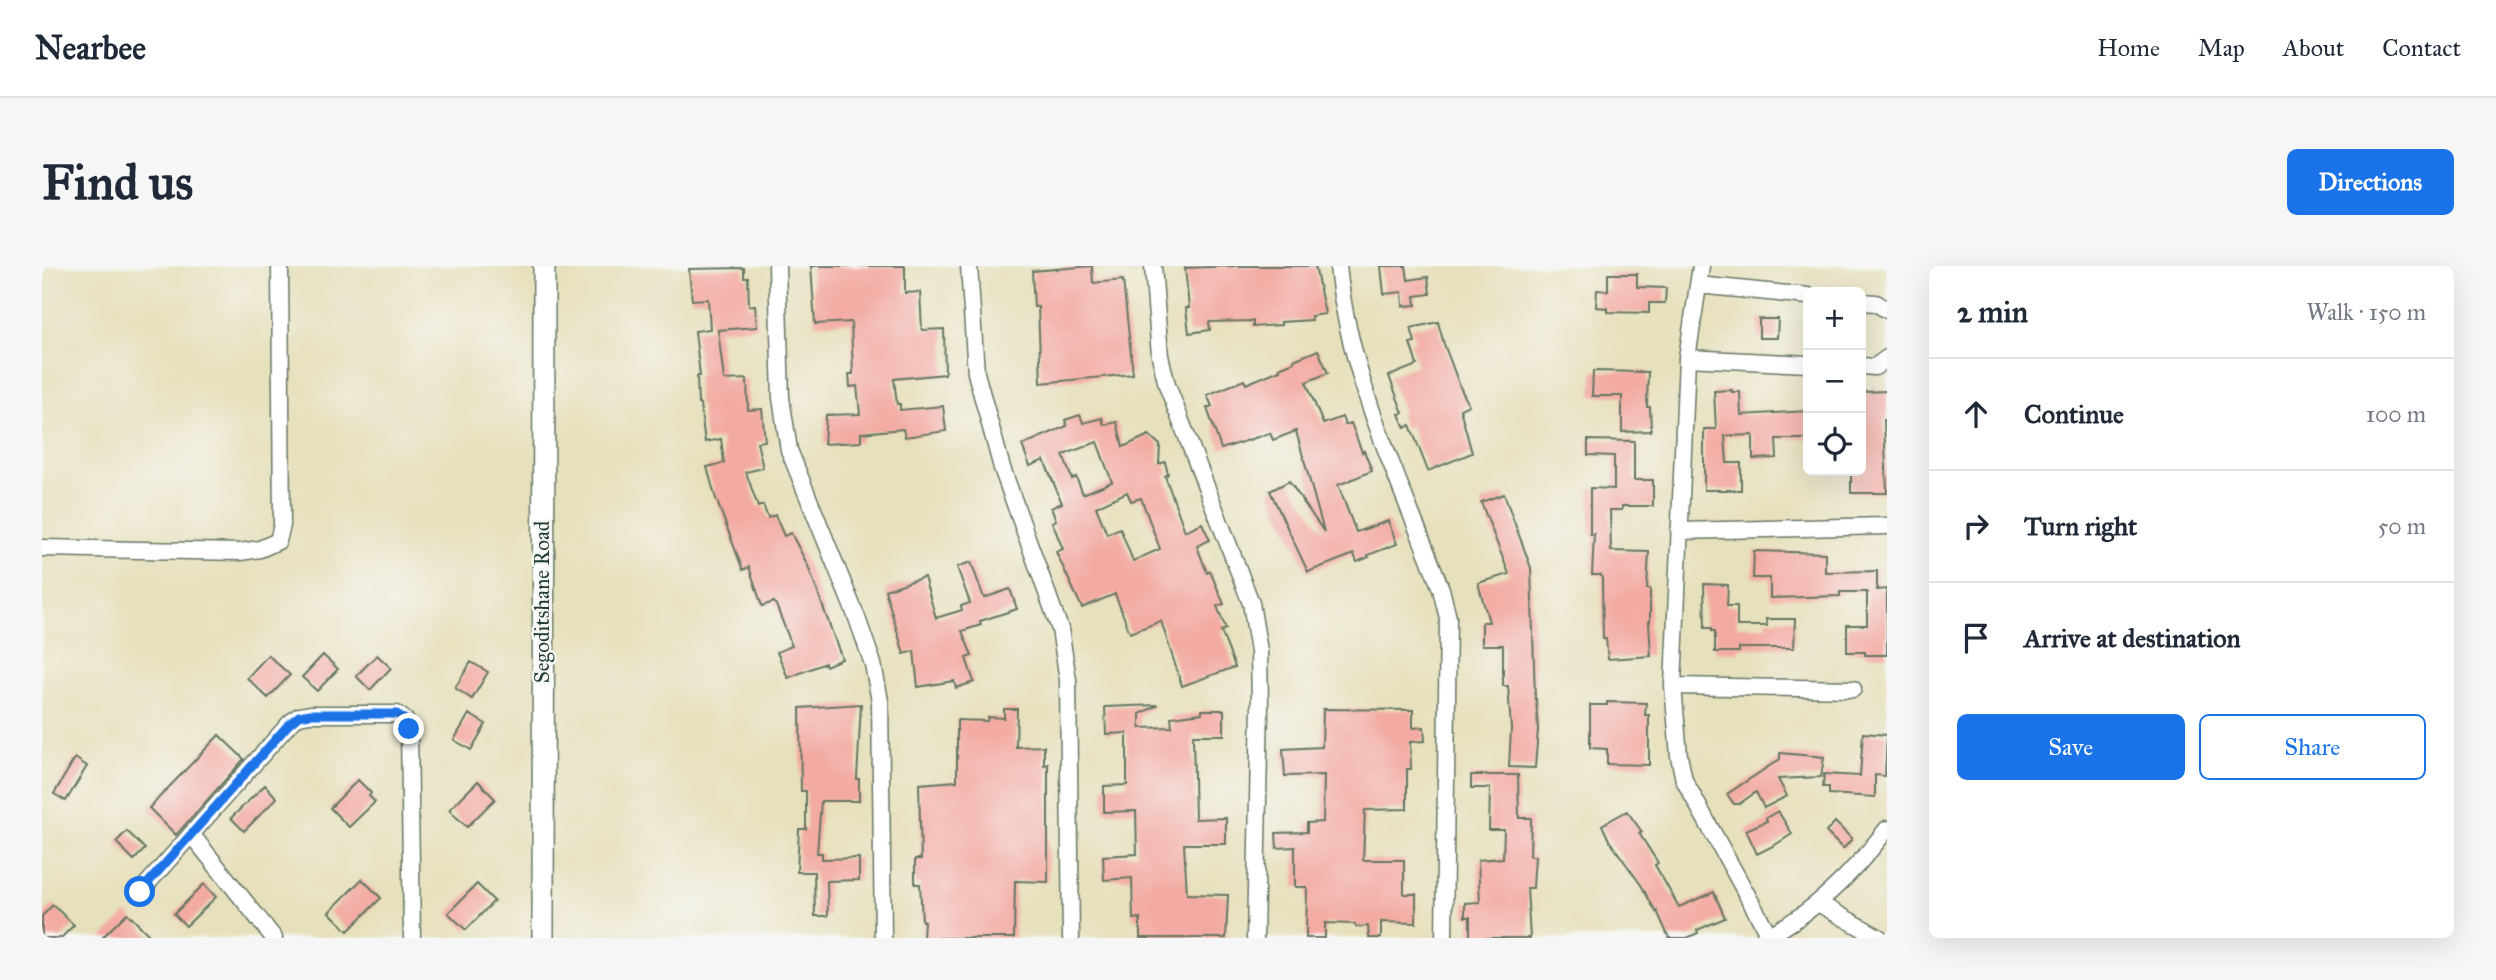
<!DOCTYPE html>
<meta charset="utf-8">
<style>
:root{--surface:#fff;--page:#f6f6f7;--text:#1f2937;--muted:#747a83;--line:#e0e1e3;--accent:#1a73e8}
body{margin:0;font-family:"IM FELL Great Primer",serif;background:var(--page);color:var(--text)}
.controls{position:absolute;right:21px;top:21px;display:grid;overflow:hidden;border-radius:10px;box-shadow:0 7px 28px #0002}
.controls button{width:63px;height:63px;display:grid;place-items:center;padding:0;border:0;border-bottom:2px solid var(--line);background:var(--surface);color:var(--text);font:35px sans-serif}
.stop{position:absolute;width:21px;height:21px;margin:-16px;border:5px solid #1a73e8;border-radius:50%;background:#fff}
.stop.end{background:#1a73e8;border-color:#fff;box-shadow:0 2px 7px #0008}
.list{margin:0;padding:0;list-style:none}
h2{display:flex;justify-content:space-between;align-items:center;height:91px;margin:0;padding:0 28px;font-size:30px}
h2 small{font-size:23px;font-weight:400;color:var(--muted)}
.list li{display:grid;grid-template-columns:46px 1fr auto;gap:21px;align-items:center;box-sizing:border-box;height:112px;padding:0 28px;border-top:2px solid var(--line)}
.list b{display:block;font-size:26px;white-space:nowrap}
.list em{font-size:23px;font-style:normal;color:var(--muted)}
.actions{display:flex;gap:14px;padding:21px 28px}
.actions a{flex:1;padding:16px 0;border:2px solid var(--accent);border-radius:10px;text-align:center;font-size:24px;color:var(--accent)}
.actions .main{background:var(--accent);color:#fff}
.icon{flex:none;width:38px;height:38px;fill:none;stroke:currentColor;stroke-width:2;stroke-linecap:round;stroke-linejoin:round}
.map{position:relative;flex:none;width:1845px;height:672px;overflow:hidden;border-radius:10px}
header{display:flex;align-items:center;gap:42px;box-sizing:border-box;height:98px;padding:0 35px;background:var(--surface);border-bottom:2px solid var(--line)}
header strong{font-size:33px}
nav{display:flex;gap:38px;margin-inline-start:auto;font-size:24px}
.intro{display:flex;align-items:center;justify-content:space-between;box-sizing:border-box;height:168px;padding:0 42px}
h1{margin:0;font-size:49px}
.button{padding:18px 32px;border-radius:10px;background:var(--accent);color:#fff;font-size:24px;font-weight:700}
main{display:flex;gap:42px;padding:0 42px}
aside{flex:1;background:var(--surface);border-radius:10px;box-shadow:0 7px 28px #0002}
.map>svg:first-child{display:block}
.building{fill:#f3aaa2;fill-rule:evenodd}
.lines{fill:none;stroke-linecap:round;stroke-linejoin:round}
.minor-casing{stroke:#657664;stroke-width:19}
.tertiary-casing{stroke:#657664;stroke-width:24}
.minor{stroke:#fff;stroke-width:16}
.tertiary{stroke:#fff;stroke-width:21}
.route{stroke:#1a73e8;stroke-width:9}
.labels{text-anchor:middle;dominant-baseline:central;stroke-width:5;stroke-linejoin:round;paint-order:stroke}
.street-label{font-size:21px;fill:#1f3d34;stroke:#f6f6f2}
</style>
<header>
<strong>Nearbee</strong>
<nav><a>Home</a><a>Map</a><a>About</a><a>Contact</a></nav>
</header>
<div class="intro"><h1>Find us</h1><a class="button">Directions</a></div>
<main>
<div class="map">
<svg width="1845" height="672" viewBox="0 0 1845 672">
<rect width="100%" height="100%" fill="#f6f6f2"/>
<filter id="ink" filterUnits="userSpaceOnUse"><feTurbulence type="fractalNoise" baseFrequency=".0143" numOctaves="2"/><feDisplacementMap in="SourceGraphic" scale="14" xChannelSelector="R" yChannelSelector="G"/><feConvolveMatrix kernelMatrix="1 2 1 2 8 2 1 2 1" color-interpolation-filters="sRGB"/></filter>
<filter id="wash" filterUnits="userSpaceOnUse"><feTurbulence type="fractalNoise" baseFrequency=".00686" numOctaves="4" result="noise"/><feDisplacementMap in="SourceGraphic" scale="28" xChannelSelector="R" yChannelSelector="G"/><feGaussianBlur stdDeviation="1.57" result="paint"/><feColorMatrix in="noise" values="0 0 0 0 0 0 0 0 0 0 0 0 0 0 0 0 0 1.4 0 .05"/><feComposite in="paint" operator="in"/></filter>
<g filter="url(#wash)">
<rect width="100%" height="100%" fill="#e7e0bc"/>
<g id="blocks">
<path class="building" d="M 769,0 L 863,0 L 863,27 L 878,26 L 880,64 L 902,63 L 903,108 L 852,113 L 855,138 L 858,138 L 858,144 L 901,140 L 904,165 L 863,171 L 861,163 L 819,167 L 819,176 L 782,178 L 784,149 L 818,148 L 815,120 L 808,121 L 807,108 L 811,108 L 809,56 L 773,58 Z
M 1050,0 L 1051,17 L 1081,14 L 1091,108 L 999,117 L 996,41 L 992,41 L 990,5 Z
M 1193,0 L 1273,0 L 1283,48 L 1269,50 L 1270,54 L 1239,56 L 1239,59 L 1211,61 L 1211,55 L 1167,56 L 1168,64 L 1147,67 L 1144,42 L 1147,42 L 1143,2 Z
M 1339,0 L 1364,0 L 1366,14 L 1386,11 L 1388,28 L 1373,30 L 1374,39 L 1361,40 L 1360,26 L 1342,28 Z
M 702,2 L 702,11 L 706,11 L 707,40 L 713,39 L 715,61 L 676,64 L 682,114 L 705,113 L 706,144 L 720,143 L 723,175 L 715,176 L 721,202 L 704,206 L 716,241 L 721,239 L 726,252 L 733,249 L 742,270 L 749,267 L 766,300 L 800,393 L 784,400 L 783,397 L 746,412 L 735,386 L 750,380 L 734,339 L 732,336 L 720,340 L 707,301 L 701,304 L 673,230 L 665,201 L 682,197 L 679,173 L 663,176 L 658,138 L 656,138 L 655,110 L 658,110 L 653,65 L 668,63 L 666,33 L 650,34 L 647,3 Z
M 1566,8 L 1595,8 L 1595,21 L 1624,22 L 1623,37 L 1607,37 L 1607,47 L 1565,46 L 1565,42 L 1554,41 L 1555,24 L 1566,25 Z
M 1717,53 L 1736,53 L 1735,72 L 1717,72 Z
M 1396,56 L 1402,78 L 1419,123 L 1427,139 L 1418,143 L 1430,187 L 1386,205 L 1368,159 L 1363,162 L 1357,148 L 1361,147 L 1347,110 L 1375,99 L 1368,77 L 1373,76 L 1369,62 Z
M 1276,84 L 1286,107 L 1264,116 L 1281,158 L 1300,151 L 1303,159 L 1309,157 L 1320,186 L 1322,185 L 1330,205 L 1296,219 L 1314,266 L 1346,255 L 1355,278 L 1326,289 L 1327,291 L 1315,296 L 1312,288 L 1266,306 L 1228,225 L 1247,215 L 1282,266 L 1254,165 L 1231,174 L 1228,167 L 1179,183 L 1165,142 L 1170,140 L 1165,129 L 1202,114 L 1204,118 L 1238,104 L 1237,102 L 1252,96 L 1252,94 Z
M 1551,105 L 1606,106 L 1605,141 L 1608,141 L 1609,165 L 1580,166 L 1580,130 L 1550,130 Z
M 1690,124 L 1690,126 L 1698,126 L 1699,149 L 1766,145 L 1766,173 L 1734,173 L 1735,192 L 1711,193 L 1711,169 L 1683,170 L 1685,197 L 1699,197 L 1699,224 L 1662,224 L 1662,163 L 1674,163 L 1672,125 Z
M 1845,125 L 1845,154 L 1842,154 L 1845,227 L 1809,227 L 1809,205 L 1819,205 L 1819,126 Z
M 1038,149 L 1041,157 L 1060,152 L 1062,159 L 1075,156 L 1081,181 L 1107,169 L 1118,179 L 1117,198 L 1123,196 L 1126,208 L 1123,210 L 1143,265 L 1160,257 L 1168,274 L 1155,280 L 1165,307 L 1168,305 L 1182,338 L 1175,340 L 1184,363 L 1179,365 L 1193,401 L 1140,420 L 1119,355 L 1088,367 L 1073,328 L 1040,342 L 1014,286 L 1021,283 L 1010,256 L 1014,254 L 1009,242 L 1020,237 L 1002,194 L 988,200 L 980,179 L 1025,160 L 1023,154 ZM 1055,176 L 1070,216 L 1041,228 L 1034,211 L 1030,213 L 1021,189 ZM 1085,226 L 1089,235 L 1099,232 L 1118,283 L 1091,295 L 1078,262 L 1065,268 L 1054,241 Z
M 1546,174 L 1592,175 L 1592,214 L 1611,214 L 1611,240 L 1580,240 L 1580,244 L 1568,244 L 1569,285 L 1607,286 L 1605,323 L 1608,323 L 1608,356 L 1607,356 L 1609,390 L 1566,393 L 1564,373 L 1561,373 L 1560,313 L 1559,309 L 1550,309 L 1552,268 L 1548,268 L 1548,222 L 1572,223 L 1572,190 L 1546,189 Z
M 1462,228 L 1489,302 L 1493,433 L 1494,433 L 1496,463 L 1493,502 L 1467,501 L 1469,463 L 1466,420 L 1461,420 L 1461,379 L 1440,379 L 1440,356 L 1447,356 L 1436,317 L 1467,308 L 1439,236 Z
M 1712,285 L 1783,287 L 1783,306 L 1835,305 L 1835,324 L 1845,323 L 1845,389 L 1823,389 L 1823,386 L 1805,386 L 1805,359 L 1825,359 L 1825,326 L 1798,326 L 1798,330 L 1728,332 L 1728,312 L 1711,312 Z
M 929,296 L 942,332 L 968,323 L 975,343 L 938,355 L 939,359 L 920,365 L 930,390 L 924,392 L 932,416 L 914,422 L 912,415 L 876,421 L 872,385 L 862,388 L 843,324 L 882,311 L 894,352 L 920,344 L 919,340 L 928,337 L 915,301 Z
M 1662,318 L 1686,319 L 1685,340 L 1695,340 L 1695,360 L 1725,360 L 1724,353 L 1753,353 L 1752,382 L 1697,382 L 1697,386 L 1673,386 L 1673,365 L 1670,365 L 1670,362 L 1663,362 Z
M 226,389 L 248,409 L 226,432 L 205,412 Z
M 281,389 L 296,403 L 275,425 L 260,411 Z
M 335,389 L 349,402 L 328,424 L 314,410 Z
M 429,396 L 446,406 L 430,433 L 413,422 Z
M 1565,436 L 1604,437 L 1603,449 L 1607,449 L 1607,499 L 1565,498 L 1565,483 L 1548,482 L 1548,439 L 1565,439 Z
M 819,438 L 815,513 L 817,513 L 817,535 L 779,535 L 775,587 L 780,587 L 780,593 L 817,592 L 817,614 L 785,615 L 786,650 L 773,650 L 772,606 L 755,606 L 757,563 L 764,563 L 764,525 L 759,525 L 758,442 Z
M 1116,439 L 1098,448 L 1098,462 L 1130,461 L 1129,451 L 1160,447 L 1160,444 L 1182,444 L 1182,469 L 1151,469 L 1153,553 L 1184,552 L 1184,578 L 1142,578 L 1145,628 L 1186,629 L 1184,672 L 1098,672 L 1098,652 L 1091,653 L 1090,612 L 1062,614 L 1061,590 L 1095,588 L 1094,545 L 1062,546 L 1062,520 L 1085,519 L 1085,467 L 1064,468 L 1063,441 Z
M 962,443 L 975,443 L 974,481 L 1002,480 L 1002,499 L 1006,498 L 1006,616 L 973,615 L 972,672 L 881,672 L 882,655 L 880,655 L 878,618 L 873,618 L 873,593 L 879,593 L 877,518 L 915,515 L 915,454 L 945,455 L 946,451 L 962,452 Z
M 1281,443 L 1371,444 L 1371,462 L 1382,461 L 1383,475 L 1368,476 L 1369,503 L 1365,503 L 1365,543 L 1323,544 L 1321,594 L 1362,594 L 1362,628 L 1374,628 L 1374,657 L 1339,656 L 1339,672 L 1327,672 L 1326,660 L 1314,661 L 1313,658 L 1283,657 L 1283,672 L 1264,672 L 1265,621 L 1253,621 L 1253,581 L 1235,582 L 1234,567 L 1265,566 L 1265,557 L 1281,556 L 1282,509 L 1243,510 L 1241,483 L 1280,481 Z
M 427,448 L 444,458 L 429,484 L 412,474 Z
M 1821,467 L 1845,469 L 1843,510 L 1833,509 L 1833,531 L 1787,528 L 1787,521 L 1781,521 L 1782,508 L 1818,510 Z
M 177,469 L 202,493 L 134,569 L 107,542 Z
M 1738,487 L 1782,491 L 1779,511 L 1736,513 L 1745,530 L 1722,542 L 1714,526 L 1697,538 L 1692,538 L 1685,528 L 1738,493 Z
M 33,492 L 45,500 L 24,535 L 12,528 Z
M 1429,509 L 1476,509 L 1477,552 L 1489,552 L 1488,590 L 1493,590 L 1491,622 L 1485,622 L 1488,672 L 1428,672 L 1428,651 L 1423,651 L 1423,637 L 1438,636 L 1436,594 L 1461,592 L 1462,564 L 1447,564 L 1448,522 L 1429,522 Z
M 316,514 L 329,527 L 327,530 L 333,536 L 307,561 L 288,542 Z
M 436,515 L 453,533 L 425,561 L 407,544 Z
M 223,519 L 235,532 L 202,565 L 189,552 Z
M 1585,545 L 1600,566 L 1597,567 L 1616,597 L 1613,599 L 1637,641 L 1672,626 L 1683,652 L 1655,664 L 1656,667 L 1645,672 L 1627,672 L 1615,645 L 1614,646 L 1599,619 L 1567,574 L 1560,559 Z
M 1736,545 L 1750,568 L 1733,579 L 1715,588 L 1704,564 L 1725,555 L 1724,552 Z
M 1793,556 L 1810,573 L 1801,583 L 1784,566 Z
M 85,565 L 103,583 L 92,594 L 74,576 Z
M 320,613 L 339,632 L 306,665 L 287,646 Z
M 162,618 L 174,631 L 144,660 L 132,648 Z
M 435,618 L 452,635 L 424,664 L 406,647 Z
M 11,639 L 32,659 L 19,672 L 0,672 L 0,650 Z
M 85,647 L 110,672 L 60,672 Z"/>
</g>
</g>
<g filter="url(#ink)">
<use href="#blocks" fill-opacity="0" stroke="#657664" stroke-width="2"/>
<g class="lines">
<g class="minor-casing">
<path id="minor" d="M 735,0 L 739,132 L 747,184 L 815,352 L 831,398 L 838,435 L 841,672
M 927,0 L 934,107 L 960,202 L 1018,363 L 1026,414 L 1029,672
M 1111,0 L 1118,90 L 1125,119 L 1209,337 L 1217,385 L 1218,439 L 1213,672
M 1296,0 C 1307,112 1359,218 1399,323 L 1406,352 L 1402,672
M 1659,0 L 1645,92 L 1631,420 L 1637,490 L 1642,514 L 1727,669
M 1656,19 L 1766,30
M 1819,36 L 1834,37 L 1845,44
M 1645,92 L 1766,98
M 1819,100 L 1833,101 L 1845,92
M 1637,265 L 1845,260
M 0,282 L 198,286 L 218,283 L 236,275 L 240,259 L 238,0
M 1631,420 L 1811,423
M 149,568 L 232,672
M 98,626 L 247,458 L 257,450 L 268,448 L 355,448 L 363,454 L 367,463 L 370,672
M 1776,637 L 1838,672
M 1721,672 C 1771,649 1812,606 1845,563"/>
</g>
<g class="tertiary-casing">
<path id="tertiary" d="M 501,672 L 502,0"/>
</g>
<use href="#minor" class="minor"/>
<use href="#tertiary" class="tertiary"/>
</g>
</g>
<g class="lines" filter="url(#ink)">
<path class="route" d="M 98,626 L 247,458 L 257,450 L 268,448 L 355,448 L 363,454 L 367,463"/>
</g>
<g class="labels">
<g class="street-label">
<text transform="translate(500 336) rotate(-90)">Segoditshane Road</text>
</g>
</g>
</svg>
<div class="controls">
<button>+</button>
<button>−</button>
<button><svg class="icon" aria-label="locate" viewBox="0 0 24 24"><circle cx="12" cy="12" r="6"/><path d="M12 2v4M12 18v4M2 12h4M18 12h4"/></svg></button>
</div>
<div class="stop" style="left:98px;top:626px"></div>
<div class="stop end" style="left:367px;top:463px"></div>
</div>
<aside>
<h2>2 min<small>Walk · 150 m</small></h2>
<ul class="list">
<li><svg class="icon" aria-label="ahead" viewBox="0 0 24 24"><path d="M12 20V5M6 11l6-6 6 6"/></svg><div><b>Continue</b></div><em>100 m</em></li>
<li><svg class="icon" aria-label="right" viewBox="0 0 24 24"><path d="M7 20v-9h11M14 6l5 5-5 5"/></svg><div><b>Turn right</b></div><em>50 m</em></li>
<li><svg class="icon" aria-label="arrive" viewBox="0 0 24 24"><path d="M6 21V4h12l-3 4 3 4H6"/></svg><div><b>Arrive at destination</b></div></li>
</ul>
<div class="actions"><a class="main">Save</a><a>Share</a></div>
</aside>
</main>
